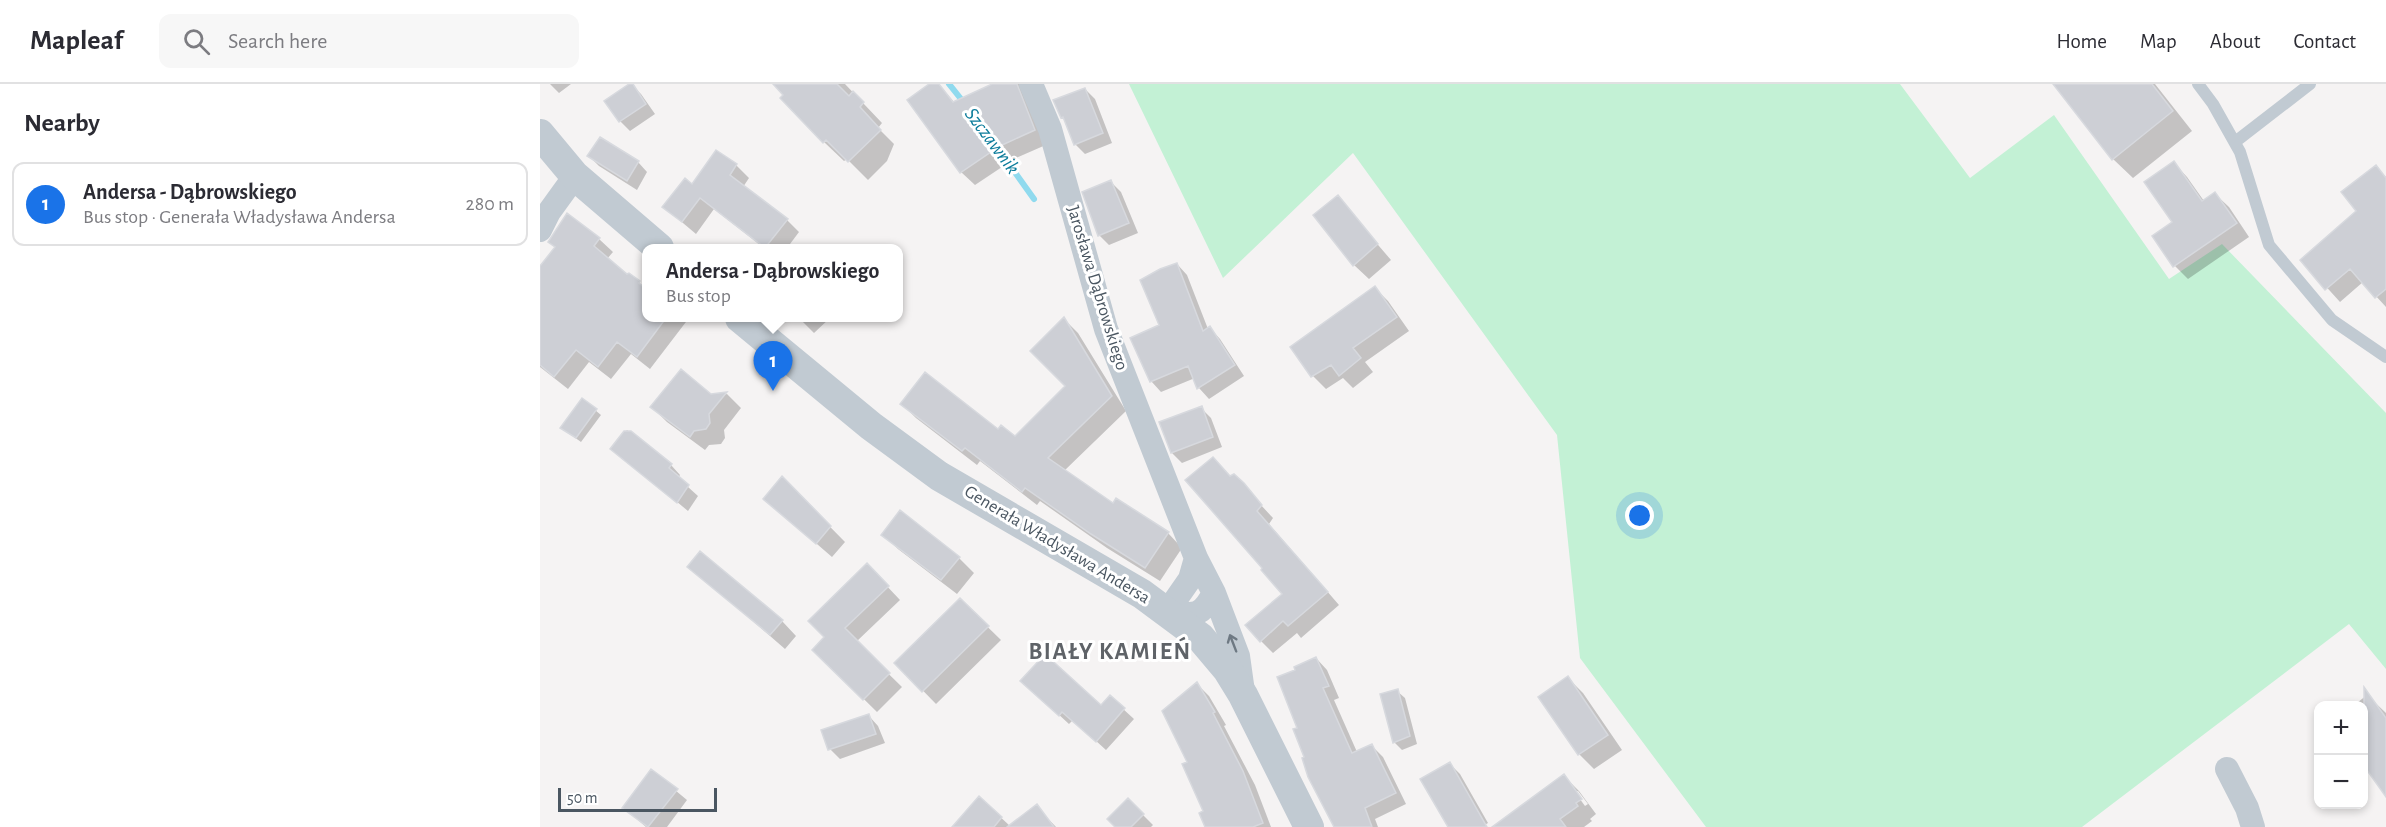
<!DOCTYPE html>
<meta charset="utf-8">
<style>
:root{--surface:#fff;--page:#f7f7f7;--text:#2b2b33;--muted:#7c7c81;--line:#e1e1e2;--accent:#1a73e8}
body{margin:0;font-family:"Alegreya Sans",sans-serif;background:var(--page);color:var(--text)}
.controls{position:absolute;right:18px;bottom:18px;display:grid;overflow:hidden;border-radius:12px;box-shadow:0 3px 9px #0003}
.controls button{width:54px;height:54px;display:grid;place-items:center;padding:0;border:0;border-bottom:2px solid var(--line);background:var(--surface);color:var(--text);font:30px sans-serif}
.scale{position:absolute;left:18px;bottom:15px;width:159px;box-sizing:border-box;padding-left:6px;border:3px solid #4a5661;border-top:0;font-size:16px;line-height:21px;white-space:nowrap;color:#4a5661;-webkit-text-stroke:4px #fff;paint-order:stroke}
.you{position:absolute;left:1100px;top:432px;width:21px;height:21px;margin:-15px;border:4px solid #fff;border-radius:50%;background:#1a73e8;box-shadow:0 0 0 9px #1a73e833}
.badge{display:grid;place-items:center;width:39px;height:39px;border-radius:50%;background:var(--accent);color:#fff;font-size:20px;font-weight:700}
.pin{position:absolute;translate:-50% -50px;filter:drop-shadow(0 2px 3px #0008)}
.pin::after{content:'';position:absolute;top:32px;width:21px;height:18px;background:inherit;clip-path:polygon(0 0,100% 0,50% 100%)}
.popup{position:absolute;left:102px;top:160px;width:261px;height:78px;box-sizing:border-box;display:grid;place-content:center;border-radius:12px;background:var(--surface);filter:drop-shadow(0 2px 4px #0005);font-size:20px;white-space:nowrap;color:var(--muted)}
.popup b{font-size:22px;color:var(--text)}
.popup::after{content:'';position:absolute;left:50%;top:100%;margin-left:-12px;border:12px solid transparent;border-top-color:var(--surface)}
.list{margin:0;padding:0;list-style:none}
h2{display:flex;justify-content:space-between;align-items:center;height:78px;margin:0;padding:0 24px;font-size:26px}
h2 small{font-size:20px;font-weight:400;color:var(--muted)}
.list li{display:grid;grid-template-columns:39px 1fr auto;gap:18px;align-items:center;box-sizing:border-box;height:84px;margin:0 12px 12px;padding:0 12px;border:2px solid var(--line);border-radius:12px}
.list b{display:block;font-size:22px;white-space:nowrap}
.list p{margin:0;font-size:20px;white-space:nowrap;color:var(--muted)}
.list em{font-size:20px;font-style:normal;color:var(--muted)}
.icon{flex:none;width:33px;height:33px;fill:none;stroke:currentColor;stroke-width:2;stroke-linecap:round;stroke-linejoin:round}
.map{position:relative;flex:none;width:1846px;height:743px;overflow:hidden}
header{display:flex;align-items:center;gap:36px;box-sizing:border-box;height:84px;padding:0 30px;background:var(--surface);border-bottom:2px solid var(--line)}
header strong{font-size:28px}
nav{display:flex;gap:33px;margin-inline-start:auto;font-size:21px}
.search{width:420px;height:54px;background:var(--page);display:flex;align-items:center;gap:15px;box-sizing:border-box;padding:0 21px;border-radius:12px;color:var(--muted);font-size:22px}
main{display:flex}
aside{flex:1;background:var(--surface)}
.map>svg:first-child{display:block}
.green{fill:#c3f1d5}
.shadow{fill:#0003;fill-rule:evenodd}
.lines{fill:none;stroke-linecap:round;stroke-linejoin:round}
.stream{stroke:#90daee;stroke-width:6}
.building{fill:#cdcfd5;stroke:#d7d9de;stroke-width:1.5}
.service{stroke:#c1cad2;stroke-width:12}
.minor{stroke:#c1cad2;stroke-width:24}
.tertiary{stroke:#c1cad2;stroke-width:30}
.oneway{stroke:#6e7983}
.labels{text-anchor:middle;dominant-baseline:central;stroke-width:6;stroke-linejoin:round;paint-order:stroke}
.street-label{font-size:18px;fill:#4a5661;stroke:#fff}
.water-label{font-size:20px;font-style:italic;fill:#0c7c9b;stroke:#fff}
.district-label{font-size:24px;font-weight:bold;letter-spacing:1.5px;fill:#5f6368;stroke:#fff}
</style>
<header>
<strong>Mapleaf</strong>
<div class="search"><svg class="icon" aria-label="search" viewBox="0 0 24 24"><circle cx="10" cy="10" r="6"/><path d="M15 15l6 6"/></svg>Search here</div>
<nav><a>Home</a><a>Map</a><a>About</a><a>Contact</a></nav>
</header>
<main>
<aside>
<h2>Nearby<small></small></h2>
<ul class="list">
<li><span class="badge">1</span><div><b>Andersa - Dąbrowskiego</b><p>Bus stop · Generała Władysława Andersa</p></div><em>280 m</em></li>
</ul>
</aside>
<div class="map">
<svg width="1846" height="743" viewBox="0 0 1846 743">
<rect width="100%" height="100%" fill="#f5f3f3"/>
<path class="green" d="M 589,0 L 1360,0 L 1430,94 L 1514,31 L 1629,195 L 1682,160 L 1846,329 L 1846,585 L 1809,540 L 1542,743 L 1166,743 L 1040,574 L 1017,351 L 813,69 L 683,194 Z"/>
<path class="shadow" d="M 10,0 L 31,0 L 19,9 Z
M 91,0 L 101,10 L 115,30 L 90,47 L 80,37 Z
M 235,0 L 305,0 L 342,39 L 338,44 L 354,60 L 347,77 L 328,96 L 307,75 L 304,77 L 284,58 L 242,14 L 245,11 Z
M 391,0 L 398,0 L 415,19 L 456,0 L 481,0 L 508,60 L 474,75 L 435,101 L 421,88 Z
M 1515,0 L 1615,0 L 1652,47 L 1593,94 L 1573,75 Z
M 545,5 L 555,15 L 572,59 L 545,70 L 535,60 L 527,38 L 522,33 Z
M 49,72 L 98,78 L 107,88 L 97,106 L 59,82 Z
M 1634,79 L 1647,93 L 1664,117 L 1675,110 L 1689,123 L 1709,153 L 1648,195 L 1635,182 Z
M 196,81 L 209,94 L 203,103 L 247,136 L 259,148 L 247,164 L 224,164 L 174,125 L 156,150 L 124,123 L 153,102 Z
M 1836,83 L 1846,93 L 1846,223 L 1823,198 L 1800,218 L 1762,176 L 1818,127 Z
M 571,98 L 581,108 L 598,149 L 569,161 L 559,151 Z
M 797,113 L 851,176 L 829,195 L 814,181 Z
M 59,155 L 73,168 L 67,175 L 107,205 L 107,234 L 149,234 L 110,285 L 91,270 L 71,295 L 49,278 L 28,305 L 0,283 L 0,184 L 16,164 L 9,158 Z
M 637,180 L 647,191 L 668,245 L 670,244 L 680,255 L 704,292 L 669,315 L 659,304 L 655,294 L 621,308 L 611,297 L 621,242 Z
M 835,204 L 848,217 L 869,247 L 825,278 L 833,288 L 813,304 L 803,294 L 786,305 L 773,292 L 752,263 Z
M 259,234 L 290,234 L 274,249 Z
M 524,235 L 538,249 L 586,327 L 524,387 L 573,421 L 628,449 L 642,464 L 620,497 L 567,464 L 500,417 L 497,421 L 440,377 L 437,381 L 376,334 L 362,320 L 458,347 L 475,354 L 527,302 Z
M 187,310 L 201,324 L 184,346 L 185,354 L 181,360 L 169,361 L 165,366 L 127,338 L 112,323 Z
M 43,316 L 61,331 L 41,358 L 27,348 Z
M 661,324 L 671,334 L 682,363 L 642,379 L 632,369 Z
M 87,346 L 131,381 L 140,391 L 138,394 L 158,412 L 148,427 L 72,364 Z
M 694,392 L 733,434 L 729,440 L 799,521 L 761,554 L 757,549 L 733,569 L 721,557 L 744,510 L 691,394 Z
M 242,394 L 305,458 L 292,473 L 225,415 Z
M 343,450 L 419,474 L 434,489 L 417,510 L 358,465 Z
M 327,481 L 360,516 L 316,558 L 362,603 L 337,628 L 274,566 L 286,553 Z
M 149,482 L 242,537 L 256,552 L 245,565 Z
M 420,516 L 461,556 L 396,620 L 356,579 Z
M 776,574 L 787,586 L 799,614 L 794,616 L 817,668 L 832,662 L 843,673 L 866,720 L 835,735 L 838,743 L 796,743 L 770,693 L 759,645 L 757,587 Z
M 1028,594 L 1043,609 L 1082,666 L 1054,685 L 1039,670 L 1000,613 Z
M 657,600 L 669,612 L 686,641 L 684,642 L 715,701 L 731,743 L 666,743 L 661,730 L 665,728 L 649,679 Z
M 492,606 L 561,623 L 570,613 L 594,635 L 566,666 L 533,636 L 529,640 Z
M 857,607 L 865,614 L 877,660 L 862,666 L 854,658 Z
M 1827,611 L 1846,629 L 1846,710 L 1824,680 L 1824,622 L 1813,622 Z
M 329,632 L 338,642 L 345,659 L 300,675 L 290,665 Z
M 910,680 L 920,690 L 948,739 L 941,743 L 909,743 L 882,696 Z
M 112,687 L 147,716 L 127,743 L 106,743 L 84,724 Z
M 1024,692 L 1039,707 L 1056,730 L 1050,735 L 1052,737 L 1044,743 L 955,743 ZM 1034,707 L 1038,707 L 1048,720 L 1045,722 Z
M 440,714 L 470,742 L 496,722 L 516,743 L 414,743 Z
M 588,716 L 613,741 L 611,743 L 578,743 L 569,735 Z"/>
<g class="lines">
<path class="stream" d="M 409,0 L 425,20
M 454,59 L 494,115"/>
</g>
<path class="building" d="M 89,0 L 93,0 L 106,20 L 79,38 L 64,17 Z
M 233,0 L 297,0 L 309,12 L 313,7 L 324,18 L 320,23 L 341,46 L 308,78 L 286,56 L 283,59 L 240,14 L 243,11 Z
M 389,0 L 399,0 L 413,18 L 452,0 L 477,0 L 495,46 L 460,62 L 420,89 L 367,16 Z
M 1513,0 L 1612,0 L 1633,27 L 1572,76 Z
M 545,4 L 563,49 L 534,61 L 523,33 L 521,34 L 513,16 Z
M 60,53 L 99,77 L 87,97 L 47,72 Z
M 176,66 L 197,80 L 190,91 L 248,135 L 225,164 L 160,114 L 142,138 L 122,123 L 145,94 L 152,100 Z
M 1634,77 L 1662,117 L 1675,108 L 1697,139 L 1633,183 L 1612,152 L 1632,138 L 1604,98 Z
M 1836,81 L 1846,94 L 1846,205 L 1835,214 L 1810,185 L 1785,206 L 1760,176 L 1816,127 L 1801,108 Z
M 571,96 L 589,139 L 558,152 L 542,108 Z
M 798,111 L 838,160 L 813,182 L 773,131 Z
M 27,129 L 60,154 L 54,162 L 87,190 L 89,189 L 100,197 L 99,199 L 107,206 L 107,234 L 126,234 L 97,273 L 77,258 L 58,283 L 36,266 L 14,293 L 0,281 L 0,182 L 15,163 L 8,158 Z
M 637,179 L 663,247 L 670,242 L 695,281 L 657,305 L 648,282 L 610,298 L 590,254 L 619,241 L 600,196 L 620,185 Z
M 835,202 L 857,233 L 813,264 L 821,274 L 799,292 L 791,281 L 771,293 L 750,263 Z
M 524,233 L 572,312 L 508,374 L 573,419 L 576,414 L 629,448 L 605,484 L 551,450 L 485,404 L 482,408 L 425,364 L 422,367 L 360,320 L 385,288 L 458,345 L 461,341 L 475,352 L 525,302 L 490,267 Z
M 141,285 L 171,310 L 187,308 L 169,330 L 170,339 L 166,345 L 154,347 L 150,353 L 110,323 Z
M 42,314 L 57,325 L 36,354 L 20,344 Z
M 662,322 L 673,353 L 631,369 L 619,338 Z
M 84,347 L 91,347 L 132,380 L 129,384 L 149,401 L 137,419 L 70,365 Z
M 673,373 L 690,392 L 694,390 L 704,399 L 722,421 L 717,427 L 788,508 L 748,542 L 743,537 L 720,558 L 705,541 L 742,510 L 721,486 L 722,484 L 645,396 Z
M 242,392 L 291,442 L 276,460 L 223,415 Z
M 360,426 L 420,473 L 401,496 L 341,451 Z
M 160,467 L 243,536 L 230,551 L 147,483 Z
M 327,479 L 349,502 L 305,544 L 350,589 L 323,616 L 272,566 L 284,553 L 268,537 Z
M 420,514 L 449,542 L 382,608 L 354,579 Z
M 505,570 L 561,621 L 570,611 L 585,624 L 556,658 L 522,628 L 519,632 L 480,597 Z
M 776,573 L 789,602 L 783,604 L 812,669 L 832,660 L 856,709 L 825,724 L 832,743 L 794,743 L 768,693 L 762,674 L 764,673 L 753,645 L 757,644 L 737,593 L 755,586 L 754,583 Z
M 1028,592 L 1068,651 L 1038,671 L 998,613 Z
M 657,598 L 675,628 L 673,629 L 703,687 L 723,739 L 713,743 L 665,743 L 659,729 L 663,727 L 642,680 L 647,678 L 622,627 Z
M 1824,603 L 1846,634 L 1846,713 L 1824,682 Z
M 858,605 L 870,652 L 853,659 L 840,610 Z
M 329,630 L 336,650 L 288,666 L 281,646 Z
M 910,678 L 947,743 L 908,743 L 880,695 Z
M 111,685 L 138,705 L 108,743 L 82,724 Z
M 1024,690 L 1042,715 L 1036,719 L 1038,722 L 1020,735 L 1026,743 L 952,743 Z
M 439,712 L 462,733 L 454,743 L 412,743 Z
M 588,714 L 604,730 L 591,743 L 575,743 L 567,735 Z
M 497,720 L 514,743 L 467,743 Z"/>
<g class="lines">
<path class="service" d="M 1658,0 L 1673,20 L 1700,68 L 1729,161 L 1792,236 L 1846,273
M 1695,58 L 1770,0"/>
<path class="minor" d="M 491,0 L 510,45 L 566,245 L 656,474 L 674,509 L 698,572 L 703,608
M 0,146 L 9,128 L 35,92
M 627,528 L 650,495 L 656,474
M 627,528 C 654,531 660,535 674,509
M 1687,685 L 1707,724 L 1713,743"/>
<path class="tertiary" d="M 0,50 L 35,92 L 119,164
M 200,234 L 331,342 L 399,392 L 602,510 L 660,553 L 687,585 L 703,611 L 769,743"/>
</g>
<defs><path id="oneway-shaft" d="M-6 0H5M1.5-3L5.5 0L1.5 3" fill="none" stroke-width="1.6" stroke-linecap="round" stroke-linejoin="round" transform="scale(1.5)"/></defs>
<use class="oneway" href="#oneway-shaft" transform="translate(693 559) rotate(-111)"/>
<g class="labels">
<g class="street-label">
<text transform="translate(557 204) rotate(73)">Jarosława Dąbrowskiego</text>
<text transform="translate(517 461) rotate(31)">Generała Władysława Andersa</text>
</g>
<g class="water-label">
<text transform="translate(452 57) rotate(53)">Szczawnik</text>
</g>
<g class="district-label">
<text x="570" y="568">BIAŁY KAMIEŃ</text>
</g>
</g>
</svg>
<div class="controls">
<button>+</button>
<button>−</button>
</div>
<div class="scale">50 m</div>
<div class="you"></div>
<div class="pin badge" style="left:233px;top:307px">1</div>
<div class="popup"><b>Andersa - Dąbrowskiego</b>Bus stop</div>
</div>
</main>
